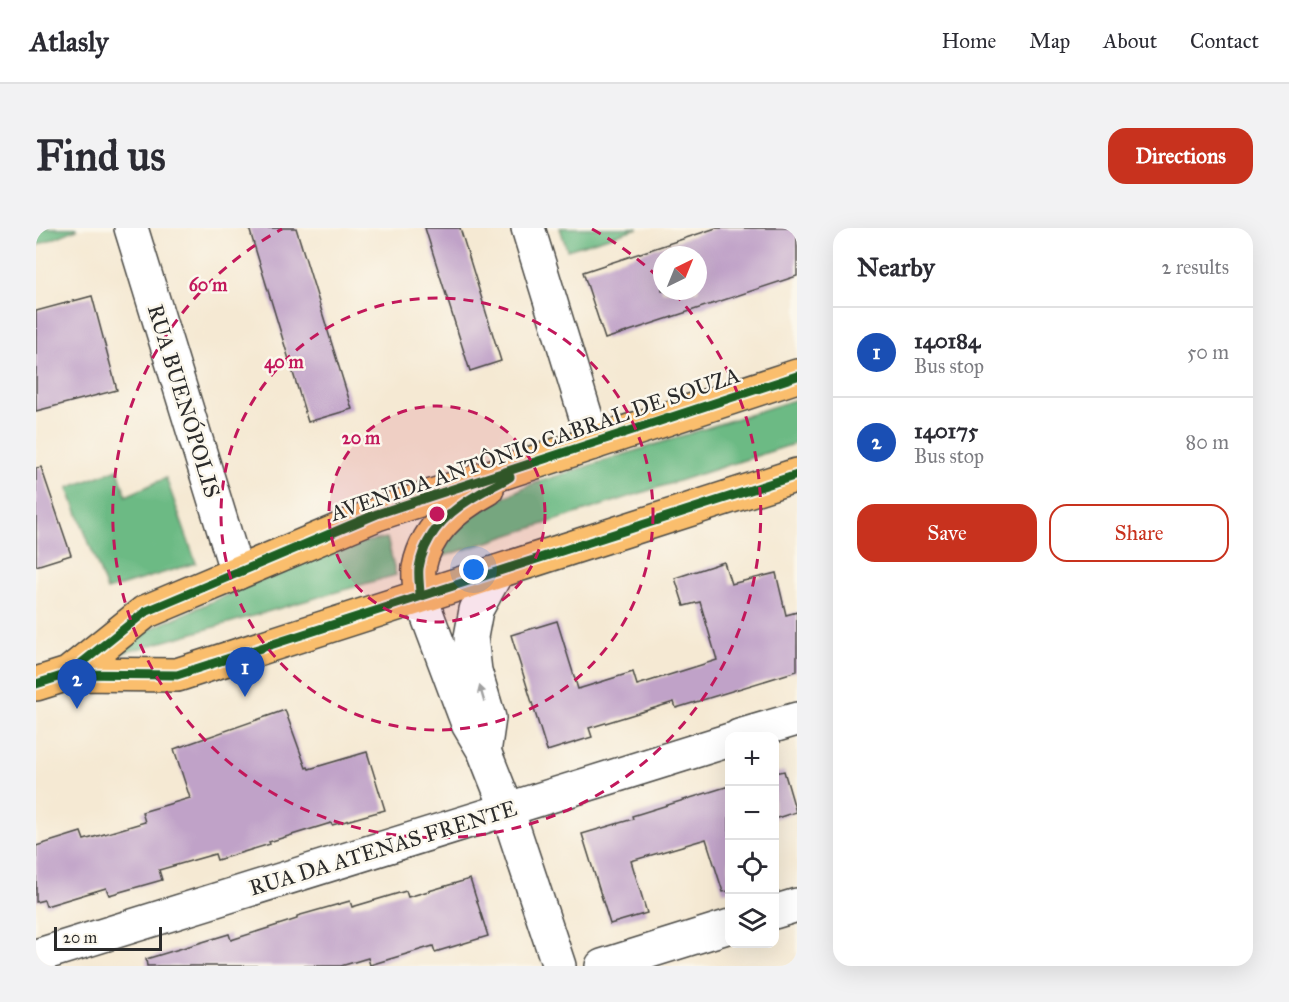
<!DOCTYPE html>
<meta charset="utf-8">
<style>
:root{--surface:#fff;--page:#f2f2f3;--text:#2b2b33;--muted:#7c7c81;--line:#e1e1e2;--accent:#c8321e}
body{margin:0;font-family:"IM FELL Great Primer",serif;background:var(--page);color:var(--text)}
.controls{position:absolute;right:18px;bottom:18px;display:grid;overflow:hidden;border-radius:12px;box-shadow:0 6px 24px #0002}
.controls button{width:54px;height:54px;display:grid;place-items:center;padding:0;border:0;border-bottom:2px solid var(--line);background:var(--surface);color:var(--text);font:30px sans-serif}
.compass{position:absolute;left:617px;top:18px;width:54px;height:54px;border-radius:50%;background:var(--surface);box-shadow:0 6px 24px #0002;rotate:43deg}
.scale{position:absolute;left:18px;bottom:15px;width:108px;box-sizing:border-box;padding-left:6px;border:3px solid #2b2b2b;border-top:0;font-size:16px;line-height:21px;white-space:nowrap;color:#2b2b2b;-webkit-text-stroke:4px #fbf7ec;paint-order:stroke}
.you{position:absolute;left:438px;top:342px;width:21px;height:21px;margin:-15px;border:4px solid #fff;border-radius:50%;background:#1a73e8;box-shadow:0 0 0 9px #1a73e833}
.badge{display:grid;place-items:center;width:39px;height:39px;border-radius:50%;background:var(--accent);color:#fff;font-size:20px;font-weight:700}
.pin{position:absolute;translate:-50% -50px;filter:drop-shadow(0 2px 3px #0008)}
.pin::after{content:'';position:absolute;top:32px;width:21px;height:18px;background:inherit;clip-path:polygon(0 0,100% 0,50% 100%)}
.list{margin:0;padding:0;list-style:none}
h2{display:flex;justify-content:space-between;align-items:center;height:78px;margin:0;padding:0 24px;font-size:26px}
h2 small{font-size:20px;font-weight:400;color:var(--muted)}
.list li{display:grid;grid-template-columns:39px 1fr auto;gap:18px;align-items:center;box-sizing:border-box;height:90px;padding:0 24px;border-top:2px solid var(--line)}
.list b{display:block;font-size:22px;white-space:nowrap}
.list p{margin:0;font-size:20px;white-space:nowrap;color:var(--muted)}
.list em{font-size:20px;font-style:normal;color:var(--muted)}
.actions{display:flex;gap:12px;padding:18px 24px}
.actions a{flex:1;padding:14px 0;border:2px solid var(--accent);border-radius:18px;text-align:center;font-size:21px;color:var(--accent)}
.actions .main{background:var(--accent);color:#fff}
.icon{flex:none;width:33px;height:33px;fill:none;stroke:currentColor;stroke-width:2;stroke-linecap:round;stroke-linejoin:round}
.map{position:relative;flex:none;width:761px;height:738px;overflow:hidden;border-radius:18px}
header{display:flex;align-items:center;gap:36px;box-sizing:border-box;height:84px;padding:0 30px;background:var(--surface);border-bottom:2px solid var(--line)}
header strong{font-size:28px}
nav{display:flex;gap:33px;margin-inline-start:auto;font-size:21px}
.intro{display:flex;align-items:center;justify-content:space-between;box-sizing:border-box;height:144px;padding:0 36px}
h1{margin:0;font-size:42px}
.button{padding:15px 27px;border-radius:18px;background:var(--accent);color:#fff;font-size:21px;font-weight:700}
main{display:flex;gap:36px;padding:0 36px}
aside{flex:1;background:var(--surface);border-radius:18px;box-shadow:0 6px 24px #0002}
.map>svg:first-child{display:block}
.forest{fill:#6cba84;stroke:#4c7258;stroke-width:1.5}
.building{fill:#c0a2c8;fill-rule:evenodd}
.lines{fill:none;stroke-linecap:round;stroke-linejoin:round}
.minor-casing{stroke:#494844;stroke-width:36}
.major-casing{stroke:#494844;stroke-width:36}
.minor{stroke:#fff;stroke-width:33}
.major{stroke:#fabe6d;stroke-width:33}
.cycleway-casing{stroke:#fbf7ec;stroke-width:13}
.cycleway{stroke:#1b5e20;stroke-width:9}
.oneway{fill:#a0a0a0}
.ring{fill:none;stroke:#c2185b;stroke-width:3;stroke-dasharray:10 8}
.labels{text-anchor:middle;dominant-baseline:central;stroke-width:5;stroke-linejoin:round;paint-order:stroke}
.street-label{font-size:22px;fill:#2b2b2b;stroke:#fbf7ec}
.centre{fill:#c2185b;stroke:#fbf7ec;stroke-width:3}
.ring-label{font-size:18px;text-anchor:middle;font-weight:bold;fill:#c2185b;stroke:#fbf7ec;stroke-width:5;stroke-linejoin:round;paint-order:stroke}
</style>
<header>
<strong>Atlasly</strong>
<nav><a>Home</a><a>Map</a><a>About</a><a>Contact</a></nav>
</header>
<div class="intro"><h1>Find us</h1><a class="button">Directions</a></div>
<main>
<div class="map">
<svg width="761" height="738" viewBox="0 0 761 738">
<rect width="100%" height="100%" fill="#fbf7ec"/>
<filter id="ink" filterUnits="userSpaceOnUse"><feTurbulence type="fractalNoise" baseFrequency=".0167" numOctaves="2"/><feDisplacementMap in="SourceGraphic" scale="12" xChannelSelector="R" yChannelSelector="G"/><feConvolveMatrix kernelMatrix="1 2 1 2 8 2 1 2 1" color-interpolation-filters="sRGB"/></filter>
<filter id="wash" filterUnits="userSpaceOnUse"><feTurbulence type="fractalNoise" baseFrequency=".008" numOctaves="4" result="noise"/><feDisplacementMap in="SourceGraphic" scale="24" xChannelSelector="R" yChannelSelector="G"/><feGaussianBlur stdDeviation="1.35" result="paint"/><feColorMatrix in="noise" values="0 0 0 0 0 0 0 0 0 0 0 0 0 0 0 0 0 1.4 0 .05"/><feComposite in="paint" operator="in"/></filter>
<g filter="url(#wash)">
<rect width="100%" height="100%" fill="#f5e9d3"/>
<path class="forest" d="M 0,0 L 41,0 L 41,1 L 0,18 Z
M 524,0 L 602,0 L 531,22 Z
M 761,171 L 761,215 L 402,330 L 412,306 L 429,289 L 493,257 Z
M 82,241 L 90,268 L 130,250 L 160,335 L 71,362 L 32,260 Z
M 351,310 L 360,347 L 77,428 L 103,406 L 249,341 L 320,315 Z"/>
<g id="blocks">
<path class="building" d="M 213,0 L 260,0 L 316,181 L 272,194 Z
M 389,0 L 424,0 L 465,133 L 434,143 Z
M 680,0 L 761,0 L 761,48 L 569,111 L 547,44 ZM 626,27 L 662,27 L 662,63 L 626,63 Z
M 56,68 L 81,162 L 0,183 L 0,83 Z
M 5,239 L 35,327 L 0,338 L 0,240 Z
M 688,334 L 695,356 L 740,345 L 750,387 L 761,384 L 761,443 L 640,480 L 638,474 L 553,500 L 556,509 L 511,523 L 475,407 L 521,393 L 542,461 L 597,444 L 601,457 L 681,432 L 664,374 L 648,378 L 639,350 Z
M 249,482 L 270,540 L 272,539 L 273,541 L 331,524 L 349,582 L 296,597 L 295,595 L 233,614 L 234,616 L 181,632 L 179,626 L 123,642 L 126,652 L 73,667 L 70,660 L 10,678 L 8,672 L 0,674 L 0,618 L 45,604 L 48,612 L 109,594 L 106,584 L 154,570 L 138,521 Z
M 748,543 L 760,584 L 738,591 L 738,545 Z
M 693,558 L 693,663 L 687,664 L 670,611 L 595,633 L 611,685 L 574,696 L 546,606 L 597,591 L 596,588 Z
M 434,651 L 452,708 L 399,724 L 397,718 L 334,737 L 332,730 L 305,738 L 111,738 L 110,731 L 193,706 L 195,712 L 261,691 L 261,688 L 314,673 L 316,679 L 370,663 L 372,669 Z"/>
</g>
</g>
<g filter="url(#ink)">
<use href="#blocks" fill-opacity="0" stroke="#494844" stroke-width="1.5"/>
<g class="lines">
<g class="minor-casing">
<path id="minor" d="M 95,0 L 201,345
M 492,0 L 558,215
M 384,368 L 432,496 L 448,523 L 471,581 L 523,738
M 703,508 L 761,491
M 449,518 L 453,490 L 439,443 L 435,409 L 440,382 L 461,344
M 738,684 L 761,677
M 0,728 L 694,512
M 566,738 L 694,698"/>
</g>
<g class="major-casing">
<path id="major" d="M 384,368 C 384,359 382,349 383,340 C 390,302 419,278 451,261
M 32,446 L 109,384 L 341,286 L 761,148
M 0,456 L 32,446 L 141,447 L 761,247"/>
</g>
<use href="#minor" class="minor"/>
<use href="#major" class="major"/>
<g class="cycleway-casing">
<path id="cycleway" d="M 384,368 C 384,359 382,349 383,340 C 388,307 413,283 441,267 C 452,260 463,256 474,249
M 32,446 L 109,384 L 341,286 L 761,148
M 0,456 L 32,446 L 141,447 L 761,247"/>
</g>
<use href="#cycleway" class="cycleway"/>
</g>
<defs><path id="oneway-solid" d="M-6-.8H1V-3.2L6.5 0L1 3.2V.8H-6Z" transform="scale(1.5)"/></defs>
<use class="oneway" href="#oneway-solid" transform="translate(446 466) rotate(-106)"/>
</g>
<circle cx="401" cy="286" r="108" fill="#c2185b" fill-opacity=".12"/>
<g class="ring">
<circle cx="401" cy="286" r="108"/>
<circle cx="401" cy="286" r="216"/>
<path d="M556 1A324 324 0 0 1 624 51M638 65A324 324 0 1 1 246 1"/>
</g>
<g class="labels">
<g class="street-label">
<text transform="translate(148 173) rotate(73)">RUA BUENÓPOLIS</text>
<text transform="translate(499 216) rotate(-19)">AVENIDA ANTÔNIO CABRAL DE SOUZA</text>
<text transform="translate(347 620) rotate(-17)">RUA DA ATENAS FRENTE</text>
</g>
</g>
<circle cx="401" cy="286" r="9" class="centre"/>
<g class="ring-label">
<text x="172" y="63">60 m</text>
<text x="248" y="140">40 m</text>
<text x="325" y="216">20 m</text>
</g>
</svg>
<div class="controls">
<button>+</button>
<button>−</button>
<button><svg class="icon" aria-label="locate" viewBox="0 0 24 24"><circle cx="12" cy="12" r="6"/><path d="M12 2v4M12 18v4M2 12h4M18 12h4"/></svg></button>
<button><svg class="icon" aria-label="layers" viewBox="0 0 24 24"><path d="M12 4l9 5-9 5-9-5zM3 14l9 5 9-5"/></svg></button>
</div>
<svg class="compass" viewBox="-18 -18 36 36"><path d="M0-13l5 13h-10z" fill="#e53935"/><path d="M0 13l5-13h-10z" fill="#7c7c81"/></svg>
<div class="scale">20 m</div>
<div class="you"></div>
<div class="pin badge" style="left:209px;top:469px;background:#1a4fb4">1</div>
<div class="pin badge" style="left:41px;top:481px;background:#1a4fb4">2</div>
</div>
<aside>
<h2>Nearby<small>2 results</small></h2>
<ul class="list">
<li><span class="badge" style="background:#1a4fb4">1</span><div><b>140184</b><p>Bus stop</p></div><em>50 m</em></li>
<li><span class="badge" style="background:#1a4fb4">2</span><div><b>140175</b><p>Bus stop</p></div><em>80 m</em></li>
</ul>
<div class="actions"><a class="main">Save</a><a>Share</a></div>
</aside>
</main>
